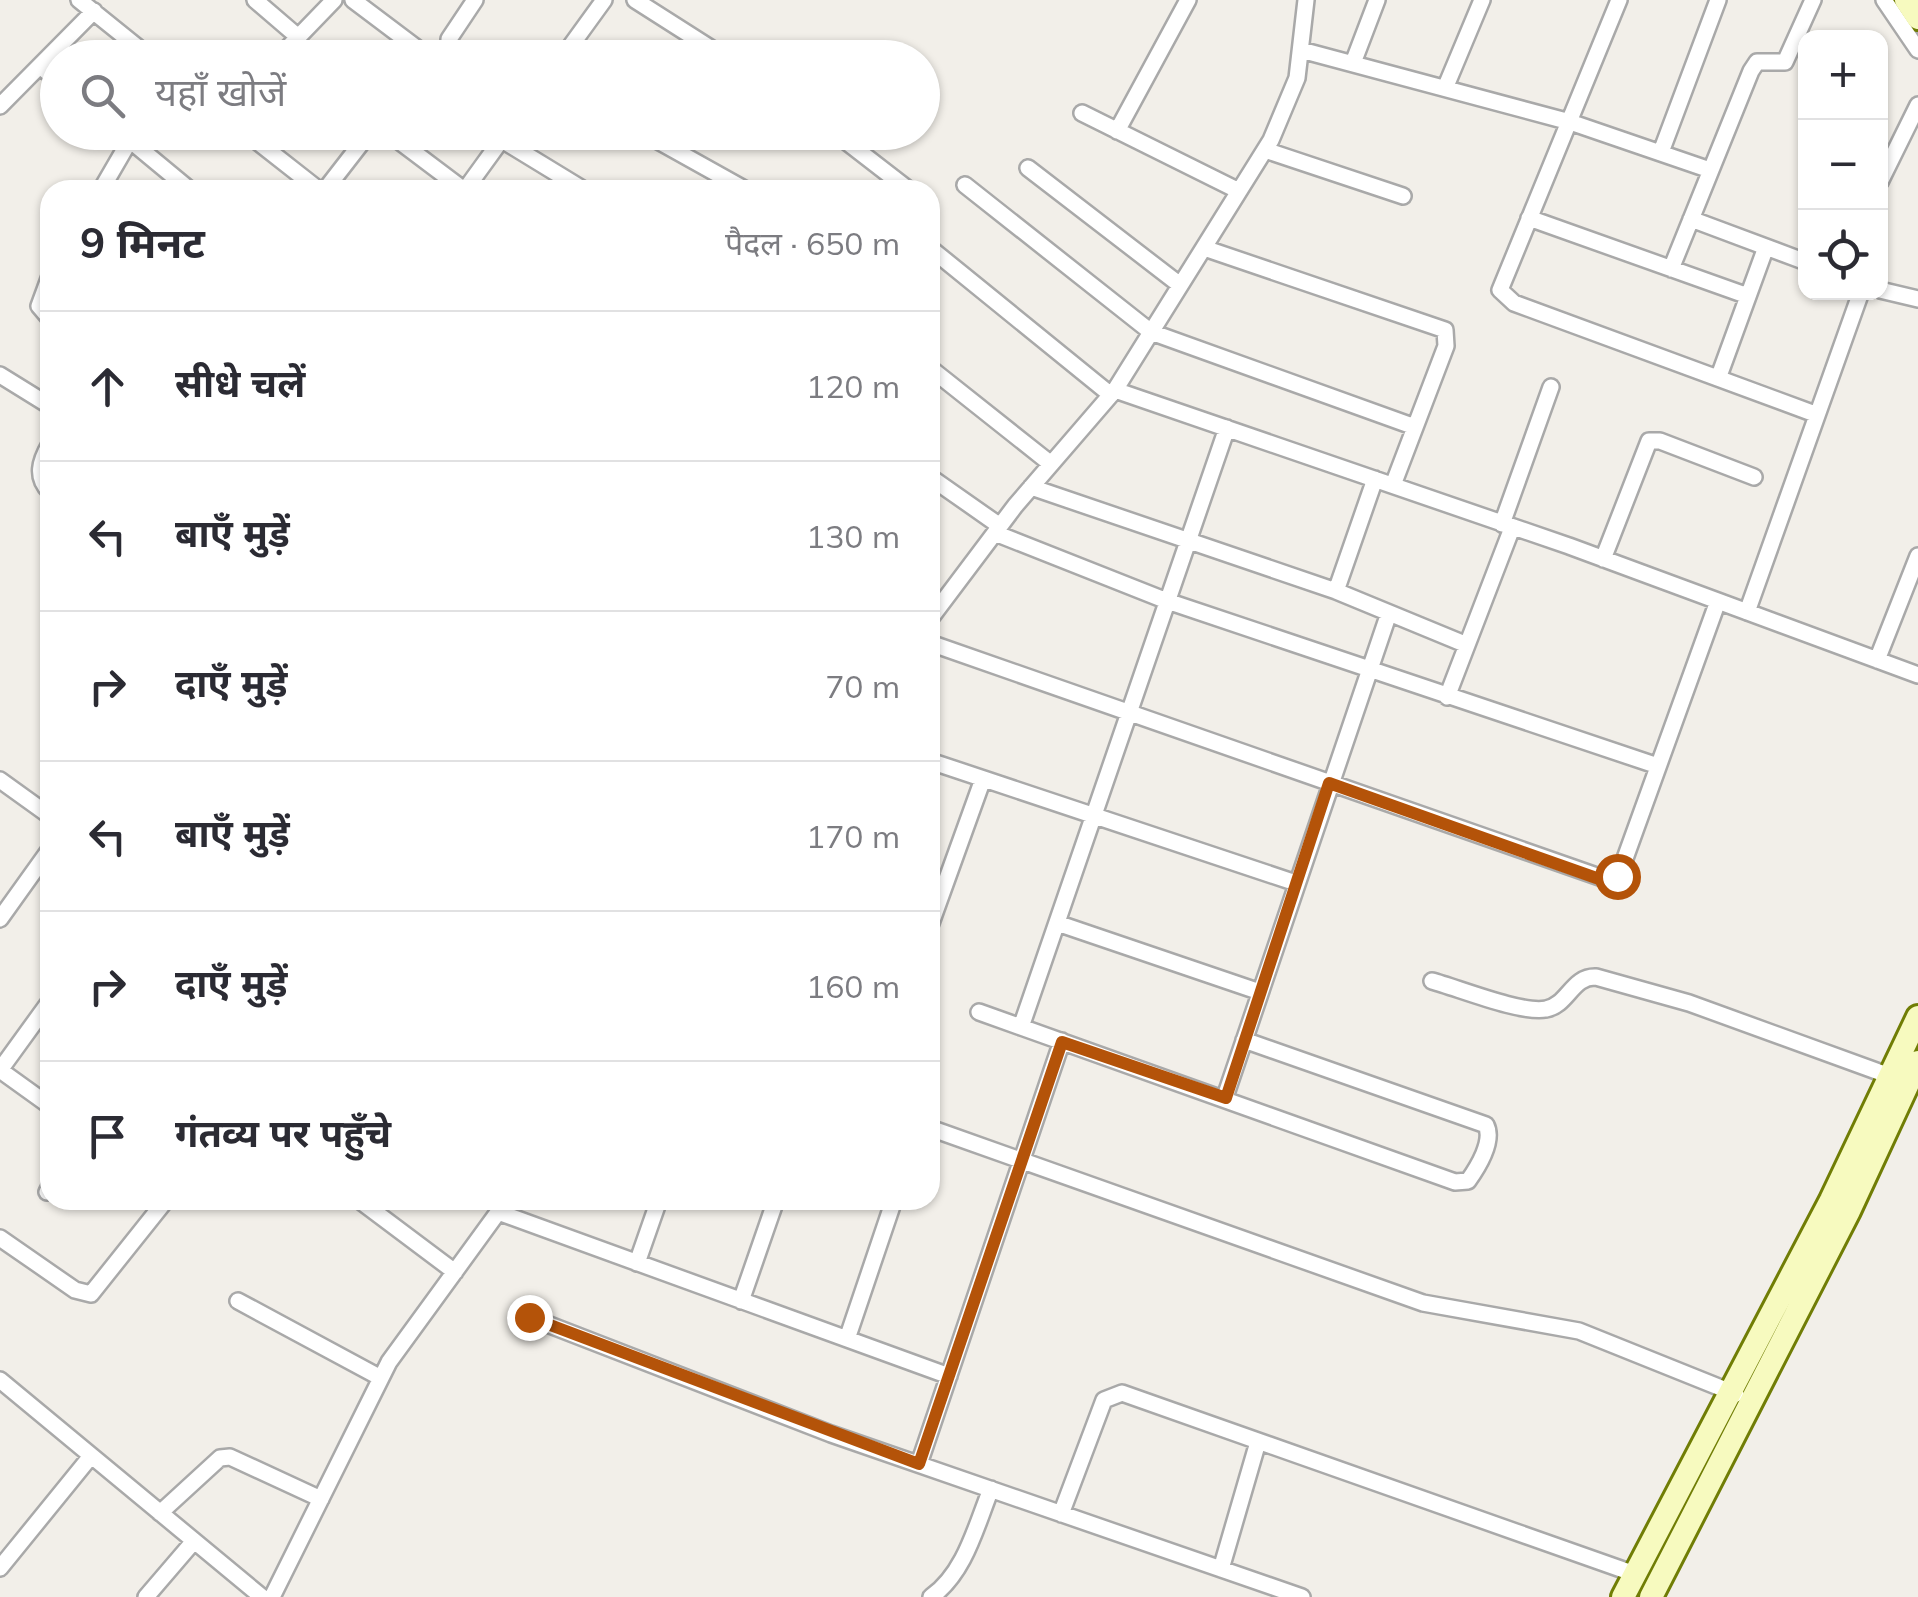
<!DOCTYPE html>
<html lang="hi">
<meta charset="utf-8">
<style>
:root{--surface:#fff;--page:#f7f7f7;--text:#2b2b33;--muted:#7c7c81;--line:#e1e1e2}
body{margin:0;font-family:Mulish,"Noto Sans Devanagari",sans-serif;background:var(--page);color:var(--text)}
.controls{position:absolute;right:30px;top:30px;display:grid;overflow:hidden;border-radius:20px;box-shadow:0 2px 8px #0004}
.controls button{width:90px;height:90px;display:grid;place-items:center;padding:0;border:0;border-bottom:2px solid var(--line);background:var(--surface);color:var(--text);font:50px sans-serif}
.stop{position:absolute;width:30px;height:30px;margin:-22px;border:8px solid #b45309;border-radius:50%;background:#fff}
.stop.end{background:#b45309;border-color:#fff;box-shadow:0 2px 10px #0008}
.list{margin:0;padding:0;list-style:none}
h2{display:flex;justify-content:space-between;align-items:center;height:130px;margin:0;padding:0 40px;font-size:42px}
h2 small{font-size:32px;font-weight:400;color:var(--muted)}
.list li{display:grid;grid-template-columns:65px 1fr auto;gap:30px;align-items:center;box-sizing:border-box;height:150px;padding:0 40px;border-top:2px solid var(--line)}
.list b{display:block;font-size:38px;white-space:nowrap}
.list em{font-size:32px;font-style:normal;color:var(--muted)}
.icon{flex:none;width:55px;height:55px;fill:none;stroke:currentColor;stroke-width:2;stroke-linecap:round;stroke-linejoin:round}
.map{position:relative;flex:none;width:1918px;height:1597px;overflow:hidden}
.search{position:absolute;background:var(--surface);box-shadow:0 2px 8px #0004;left:40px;top:40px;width:900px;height:110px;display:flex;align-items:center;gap:25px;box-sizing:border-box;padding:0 35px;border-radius:55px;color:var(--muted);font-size:38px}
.panel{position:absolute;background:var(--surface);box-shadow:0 2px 8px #0004;left:40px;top:180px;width:900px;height:1030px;border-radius:30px}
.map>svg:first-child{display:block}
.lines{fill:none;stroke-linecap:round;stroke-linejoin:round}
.minor-casing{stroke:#a9a9a9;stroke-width:20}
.secondary-casing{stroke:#707d05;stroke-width:28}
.minor{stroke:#fff;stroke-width:15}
.secondary{stroke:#f7fabf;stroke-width:22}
.route{stroke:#b45309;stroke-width:12}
</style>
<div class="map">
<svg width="1918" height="1597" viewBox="0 0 1918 1597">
<rect width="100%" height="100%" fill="#f2efe9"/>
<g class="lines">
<g class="minor-casing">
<path id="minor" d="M 79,0 L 151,58
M 255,0 L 297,36
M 353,0 L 430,58
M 635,0 L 726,58
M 1619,0 L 1500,290 L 1514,303 L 1815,414
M 1884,0 L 1918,50
M 449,39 L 475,0
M 1301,50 L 1570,122 L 1710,170
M 278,58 L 334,0
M 562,58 L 604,0
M 1353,63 L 1377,0
M 40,66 L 58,81
M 1446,86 L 1482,0
M 0,106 L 94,11
M 1082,113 L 1239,191
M 1117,131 L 1188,0
M 120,132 L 190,190
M 245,132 L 319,190
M 387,132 L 464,190
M 642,132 L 746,190
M 834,132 L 909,190
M 502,140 L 584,190
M 1265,150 L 1403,196
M 1661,152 L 1718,0
M 1028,168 L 1180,285
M 1880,182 L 1918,105
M 965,185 L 1151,332 L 1415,427
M 101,190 L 130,140
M 325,190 L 370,132
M 465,190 L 507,132
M 1529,218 L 1748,296
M 1691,219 L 1806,262
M 930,248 L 1111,395
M 1204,248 L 1445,330 L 1446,346 L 1393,485
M 1671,269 L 1751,71 L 1757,62 L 1785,62 L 1813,0
M 50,276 L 39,306 L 50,319
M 1880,290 L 1918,299
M 930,368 L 1051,464
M 0,375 L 50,406
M 1719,376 L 1766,247
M 1115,390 L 1569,546 L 1918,675
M 50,444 C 40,461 35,477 50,492
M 930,477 L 1000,526
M 1031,487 L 1336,591 L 1467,645
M 1502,524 L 1551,387
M 995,533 L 1167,601 L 1658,766
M 1603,559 L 1649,441 L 1660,441 L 1754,477
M 1336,591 L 1375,479
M 1747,612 L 1861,292
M 930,619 L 1015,506 L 1115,390 L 1271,140 L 1297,78 L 1306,0
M 930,643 L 1611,881 L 1623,864 L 1718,601
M 1877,660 L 1918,556
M 1447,697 L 1512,528
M 930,761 L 1296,883
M 0,780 L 50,816
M 0,919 L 50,849
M 1057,923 L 1260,992
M 930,926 L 983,779
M 1432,981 C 1458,988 1522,1014 1546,1009 C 1568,1005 1572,976 1596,977 L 1689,1003 L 1890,1076
M 979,1012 L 1455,1182 L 1468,1181 C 1478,1167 1494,1141 1486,1125 L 1244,1040
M 1021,1027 L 1227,428
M 0,1070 L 50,1001
M 0,1070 L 50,1106
M 1225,1097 L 1389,613
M 930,1128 L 1423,1303 L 1579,1331 L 1736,1394
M 47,1192 L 50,1186
M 359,1200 L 455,1272
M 498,1212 L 949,1376
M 0,1238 L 75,1290 L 91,1294 L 166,1200
M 637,1263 L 659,1200
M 238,1301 L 381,1378
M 741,1301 L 776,1200
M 529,1317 L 831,1434 L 1302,1597
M 847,1339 L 894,1200
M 0,1380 L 262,1597
M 919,1464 L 1062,1041
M 160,1513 L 220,1458 L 230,1457 L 321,1499
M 1061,1514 L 1104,1400 L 1122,1393 L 1635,1574
M 0,1568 L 91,1456
M 1221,1569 L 1258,1442
M 146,1597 L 194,1541
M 272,1597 L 389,1362 L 507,1200
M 931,1597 C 965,1573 976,1526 991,1489"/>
</g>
<g class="secondary-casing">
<path id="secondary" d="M 1906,0 L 1918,18
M 1623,1597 L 1831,1200 L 1918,1017
M 1651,1597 L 1849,1211 L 1918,1062"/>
</g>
<use href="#minor" class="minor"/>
<use href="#secondary" class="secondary"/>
</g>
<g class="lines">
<path class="route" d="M 529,1317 L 919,1464 L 1062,1042 L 1226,1098 L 1329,783 L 1602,880 L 1617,876"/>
</g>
</svg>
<div class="controls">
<button>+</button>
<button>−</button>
<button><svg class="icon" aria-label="locate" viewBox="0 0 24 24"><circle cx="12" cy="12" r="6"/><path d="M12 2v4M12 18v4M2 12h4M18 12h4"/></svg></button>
</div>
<div class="stop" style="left:1617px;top:876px"></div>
<div class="stop end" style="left:529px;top:1317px"></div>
<div class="search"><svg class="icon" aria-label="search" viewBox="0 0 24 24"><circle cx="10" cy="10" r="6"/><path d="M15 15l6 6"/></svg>यहाँ खोजें</div>
<section class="panel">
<h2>9 मिनट<small>पैदल · 650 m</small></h2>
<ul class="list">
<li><svg class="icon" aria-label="ahead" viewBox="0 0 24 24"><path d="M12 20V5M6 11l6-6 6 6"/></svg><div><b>सीधे चलें</b></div><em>120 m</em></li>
<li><svg class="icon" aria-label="left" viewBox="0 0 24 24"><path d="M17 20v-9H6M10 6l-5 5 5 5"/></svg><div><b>बाएँ मुड़ें</b></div><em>130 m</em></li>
<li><svg class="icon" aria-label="right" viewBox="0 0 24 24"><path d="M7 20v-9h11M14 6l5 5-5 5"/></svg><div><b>दाएँ मुड़ें</b></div><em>70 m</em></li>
<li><svg class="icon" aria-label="left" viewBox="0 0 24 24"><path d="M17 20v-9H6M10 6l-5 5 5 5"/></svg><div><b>बाएँ मुड़ें</b></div><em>170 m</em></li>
<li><svg class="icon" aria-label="right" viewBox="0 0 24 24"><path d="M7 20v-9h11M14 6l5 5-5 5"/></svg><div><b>दाएँ मुड़ें</b></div><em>160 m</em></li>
<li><svg class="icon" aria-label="arrive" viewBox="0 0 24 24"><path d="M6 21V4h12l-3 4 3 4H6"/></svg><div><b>गंतव्य पर पहुँचे</b></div></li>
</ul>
</section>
</div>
